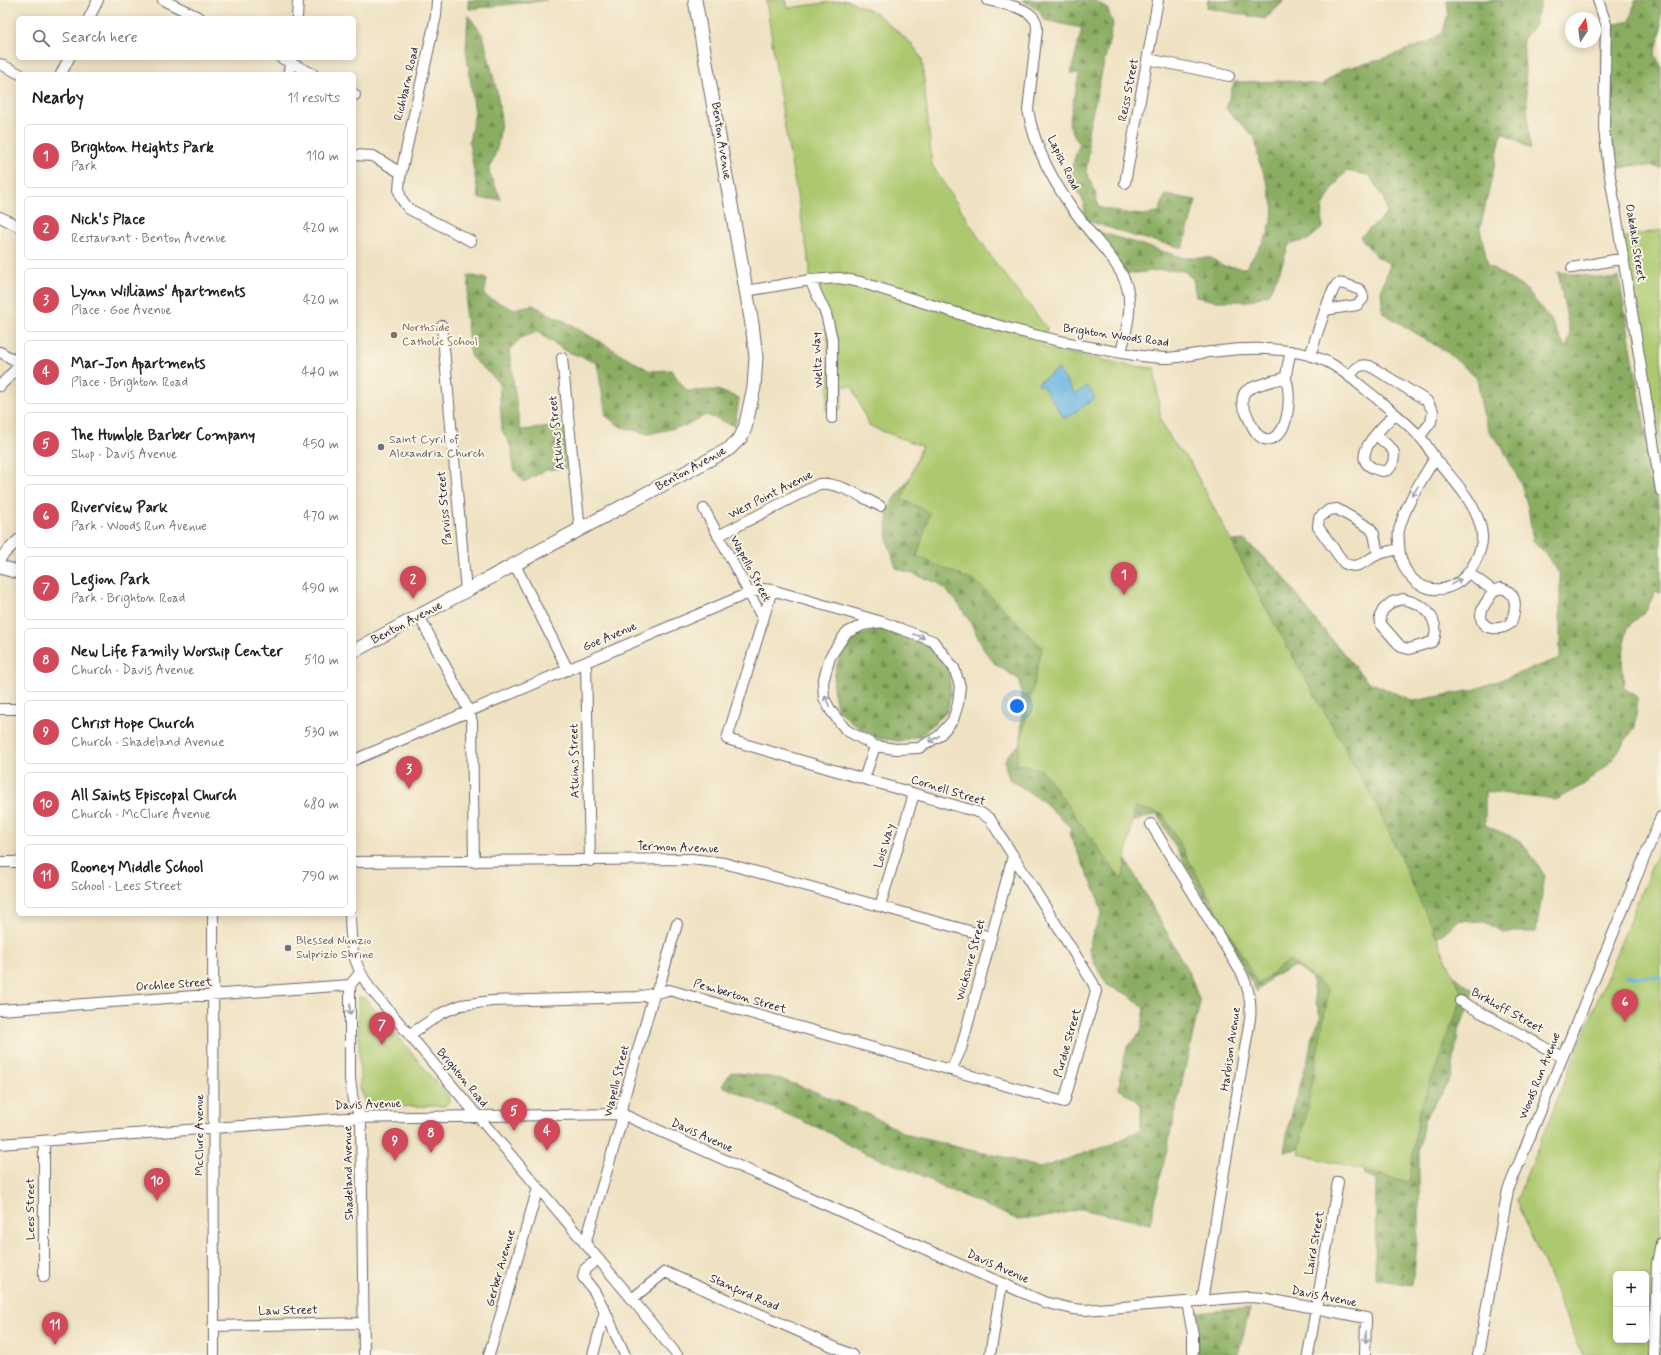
<!DOCTYPE html>
<meta charset="utf-8">
<style>
:root{--surface:#fff;--page:#f2f2f2;--text:#202124;--muted:#757577;--line:#e0e0e0;--accent:#d1495b}
body{margin:0;font-family:Mynerve,sans-serif;background:var(--page);color:var(--text)}
.controls{position:absolute;right:12px;bottom:12px;display:grid;overflow:hidden;border-radius:6px;box-shadow:0 2px 10px #0003}
.controls button{width:36px;height:36px;display:grid;place-items:center;padding:0;border:0;border-bottom:1px solid var(--line);background:var(--surface);color:var(--text);font:20px sans-serif}
.compass{position:absolute;left:1565px;top:12px;width:36px;height:36px;border-radius:50%;background:var(--surface);box-shadow:0 2px 10px #0003;rotate:13deg}
.you{position:absolute;left:1017px;top:706px;width:14px;height:14px;margin:-10px;border:3px solid #fff;border-radius:50%;background:#1a73e8;box-shadow:0 0 0 6px #1a73e833}
.badge{display:grid;place-items:center;width:26px;height:26px;border-radius:50%;background:var(--accent);color:#fff;font-size:13px;font-weight:700}
.pin{position:absolute;translate:-50% -33px;filter:drop-shadow(0 1px 2px #0008)}
.pin::after{content:'';position:absolute;top:21px;width:14px;height:12px;background:inherit;clip-path:polygon(0 0,100% 0,50% 100%)}
.list{margin:0;padding:0;list-style:none}
h2{display:flex;justify-content:space-between;align-items:center;height:52px;margin:0;padding:0 16px;font-size:17px}
h2 small{font-size:13px;font-weight:400;color:var(--muted)}
.list li{display:grid;grid-template-columns:26px 1fr auto;gap:12px;align-items:center;box-sizing:border-box;height:64px;margin:0 8px 8px;padding:0 8px;border:1px solid var(--line);border-radius:6px}
.list b{display:block;font-size:15px;white-space:nowrap}
.list p{margin:0;font-size:13px;white-space:nowrap;color:var(--muted)}
.list em{font-size:13px;font-style:normal;color:var(--muted)}
.icon{flex:none;width:22px;height:22px;fill:none;stroke:currentColor;stroke-width:2;stroke-linecap:round;stroke-linejoin:round}
.map{position:relative;flex:none;width:1661px;height:1355px;overflow:hidden}
.search{position:absolute;background:var(--surface);box-shadow:0 2px 10px #0003;left:16px;top:16px;width:340px;height:44px;display:flex;align-items:center;gap:10px;box-sizing:border-box;padding:0 14px;border-radius:6px;color:var(--muted);font-size:15px}
.panel{position:absolute;background:var(--surface);box-shadow:0 2px 10px #0003;left:16px;top:72px;width:340px;height:844px;border-radius:6px}
.map>svg:first-child{display:block}
.forest{fill:url(#forest-firs);stroke:#56684e}
.park{fill:#adc96f;stroke:#687655;fill-rule:evenodd}
.water{fill:#6db7e5;stroke:#486c90}
.lines{fill:none;stroke-linecap:round;stroke-linejoin:round}
.stream{stroke:#6db7e5;stroke-width:3}
.minor-casing{stroke:#6a656b;stroke-width:12}
.major-casing{stroke:#6a656b;stroke-width:15}
.minor{stroke:#fff;stroke-width:10}
.major{stroke:#fff;stroke-width:13}
.oneway{stroke:#9c9ca7}
.education-dot{fill:#8d6e63;stroke:#fcf5e5;stroke-width:1.5}
.worship-dot{fill:#6b7280;stroke:#fcf5e5;stroke-width:1.5}
.labels{text-anchor:middle;dominant-baseline:central;stroke-width:4;stroke-linejoin:round;paint-order:stroke}
.street-label{font-size:12px;fill:#22223b;stroke:#fcf5e5}
.education-label{font-size:12px;fill:#785e54;stroke:#fcf5e5;text-anchor:start}
.worship-label{font-size:12px;fill:#5b616d;stroke:#fcf5e5;text-anchor:start}
</style>
<div class="map">
<svg width="1661" height="1355" viewBox="0 0 1661 1355">
<defs>
<pattern id="forest-firs" width="22" height="20" patternUnits="userSpaceOnUse"><rect width="22" height="20" fill="#8aad62"/><path d="M5 1l3.5 6h-7zM16 11l3.5 6h-7z" fill="#708c52"/></pattern>
</defs>
<rect width="100%" height="100%" fill="#fcf5e5"/>
<filter id="ink" filterUnits="userSpaceOnUse"><feTurbulence type="fractalNoise" baseFrequency=".025" numOctaves="2"/><feDisplacementMap in="SourceGraphic" scale="8" xChannelSelector="R" yChannelSelector="G"/><feConvolveMatrix kernelMatrix="1 2 1 2 8 2 1 2 1" color-interpolation-filters="sRGB"/></filter>
<filter id="wash" filterUnits="userSpaceOnUse"><feTurbulence type="fractalNoise" baseFrequency=".012" numOctaves="4" result="noise"/><feDisplacementMap in="SourceGraphic" scale="16" xChannelSelector="R" yChannelSelector="G"/><feGaussianBlur stdDeviation="0.9" result="paint"/><feColorMatrix in="noise" values="0 0 0 0 0 0 0 0 0 0 0 0 0 0 0 0 0 1.4 0 .05"/><feComposite in="paint" operator="in"/></filter>
<g filter="url(#wash)">
<rect width="100%" height="100%" fill="#efe2c3"/>
<path class="forest" d="M 468,0 L 547,0 L 469,9 Z
M 1022,0 L 1094,0 L 1107,8 L 1113,24 L 1087,136 L 1089,151 L 1086,172 L 1095,191 L 1098,207 C 1115,211 1143,219 1159,212 L 1165,195 L 1196,200 L 1183,248 L 1134,236 L 1086,220 L 1083,200 L 1066,175 L 1071,169 L 1079,145 L 1069,124 L 1079,74 L 1071,73 L 1082,28 L 1044,20 L 1040,11 Z
M 1208,0 L 1285,0 L 1265,19 L 1207,8 Z
M 1447,0 L 1540,0 L 1541,2 L 1534,26 L 1523,39 L 1530,149 L 1502,132 L 1480,229 L 1488,265 L 1527,290 L 1552,322 L 1566,349 L 1570,335 L 1558,272 L 1610,279 L 1619,277 L 1661,522 L 1661,592 L 1655,592 L 1645,612 L 1627,627 L 1622,660 L 1624,688 L 1638,698 L 1635,727 L 1611,761 L 1583,785 L 1555,800 L 1485,791 L 1485,825 L 1521,841 L 1545,875 L 1536,932 L 1503,932 L 1485,922 L 1459,920 L 1433,942 L 1443,967 L 1474,991 L 1458,1033 L 1451,1078 L 1424,1120 L 1419,1149 L 1419,1222 L 1413,1285 L 1375,1279 L 1376,1180 L 1363,1175 L 1367,1162 L 1311,1146 L 1284,1152 L 1289,1124 L 1309,1054 L 1312,1036 L 1321,1018 L 1316,1002 L 1311,977 L 1295,966 L 1273,976 L 1257,992 L 1157,814 L 1129,823 L 1124,856 L 1190,975 L 1200,1002 L 1150,1224 L 1081,1209 L 1052,1216 L 1019,1220 L 938,1185 L 919,1174 L 855,1149 L 830,1133 L 722,1086 L 731,1072 L 777,1078 L 811,1090 L 872,1116 L 908,1135 L 965,1149 L 1004,1157 L 1040,1168 L 1115,1143 L 1141,1129 L 1141,1104 L 1119,1089 L 1120,1077 L 1127,1048 L 1141,1032 L 1145,1008 L 1129,995 L 1107,985 L 1095,964 L 1089,949 L 1092,935 L 1102,914 L 1097,894 L 1069,834 L 1071,828 L 1044,802 L 1009,779 L 1004,761 L 1010,753 L 1021,743 C 1021,722 1023,701 1020,680 L 995,664 L 984,650 L 971,623 L 957,602 L 938,583 L 896,568 L 888,542 L 887,510 L 912,474 L 1215,543 L 1244,540 L 1280,572 L 1315,620 L 1367,681 L 1413,701 L 1473,690 L 1560,658 L 1560,575 L 1549,557 L 1533,541 L 1528,507 L 1521,484 L 1502,447 L 1489,432 L 1482,409 L 1477,378 L 1448,353 L 1383,313 L 1381,291 L 1390,264 L 1376,256 L 1360,237 L 1387,214 L 1384,199 L 1369,175 L 1346,171 L 1334,186 L 1323,206 L 1322,228 L 1308,240 L 1289,244 L 1279,273 L 1268,294 L 1249,301 L 1215,301 L 1196,297 L 1193,279 L 1184,271 L 1162,270 L 1127,274 L 1093,230 L 1184,258 L 1211,258 L 1223,266 L 1246,268 L 1268,234 L 1274,209 L 1268,185 L 1259,161 L 1255,138 L 1226,109 L 1234,82 L 1295,81 L 1321,85 L 1343,69 L 1376,61 L 1429,42 L 1443,32 L 1448,13 Z
M 1635,0 L 1661,0 L 1661,30 L 1655,55 L 1661,66 L 1661,168 L 1638,165 L 1607,170 L 1601,24 L 1617,24 L 1630,21 Z
M 468,15 L 483,35 L 497,92 L 501,121 L 498,145 L 489,172 L 501,199 L 479,199 L 469,142 L 475,113 L 466,49 Z
M 468,275 L 487,279 L 484,296 L 513,309 L 532,305 L 566,322 L 650,371 L 671,370 L 687,391 L 717,390 L 739,398 L 735,426 L 706,415 L 684,426 L 648,434 L 621,427 L 606,416 L 597,363 L 566,351 L 537,332 L 521,338 L 509,350 L 520,430 L 565,426 L 567,468 L 546,470 L 524,482 L 513,468 L 512,449 L 502,430 L 499,382 L 471,357 L 465,310 L 469,288 Z
M 876,630 L 891,630 L 930,646 L 948,668 L 951,693 L 947,712 L 920,736 L 899,741 L 876,738 L 855,725 L 837,709 L 833,688 L 836,667 L 841,653 L 852,638 Z
M 1250,1308 L 1238,1355 L 1197,1355 L 1197,1330 L 1193,1313 Z"/>
<path class="park" d="M 766,0 L 786,0 L 788,8 L 847,0 L 876,13 L 912,44 L 922,59 L 932,165 L 994,261 L 1047,328 L 1044,348 L 1132,366 L 1154,368 L 1161,421 L 1174,444 L 1189,460 L 1265,607 L 1375,802 L 1463,996 L 1419,1111 L 1409,1182 L 1299,1154 L 1329,990 L 1289,960 L 1258,984 L 1163,814 L 1135,807 L 1122,880 L 1042,770 L 1016,763 L 1042,647 L 978,583 L 917,556 L 930,513 L 902,499 L 922,446 L 869,426 L 852,386 L 843,386 L 841,410 L 826,410 L 829,383 L 829,345 L 825,323 L 810,289 L 810,267 L 784,123 Z
M 1661,230 L 1661,485 L 1621,238 Z
M 1661,843 L 1661,1355 L 1583,1355 L 1516,1201 ZM 1616,1274 L 1646,1274 L 1646,1340 L 1616,1340 Z
M 359,997 L 365,998 L 448,1096 L 449,1101 L 445,1106 L 372,1107 L 366,1103 L 360,1088 L 358,1002 Z"/>
<path class="water" d="M 1058,369 L 1075,394 L 1087,386 L 1095,398 L 1065,419 L 1042,385 L 1040,386 L 1038,383 Z"/>
<g class="lines">
<path class="stream" d="M 1627,976 L 1661,978"/>
</g>
</g>
<g filter="url(#ink)">
<g class="lines">
<g class="minor-casing">
<path id="minor" d="M 163,0 L 200,18
M 987,0 C 1000,3 1029,7 1035,20 C 1037,23 1037,27 1037,30 L 1028,110 C 1035,151 1058,191 1084,224 C 1098,244 1120,263 1127,287 C 1133,309 1126,331 1121,353
M 1598,0 L 1606,24 L 1604,129 L 1609,170 L 1661,491
M 89,18 L 98,0
M 297,18 L 298,0
M 281,58 L 313,74
M 1148,59 L 1229,76
M 0,64 L 20,74
M 61,74 L 69,58
M 288,74 L 292,58
M 354,94 L 355,95
M 354,155 L 373,156 L 401,173 C 398,190 397,196 409,209 L 471,241
M 401,173 L 436,16 L 437,0
M 1125,183 L 1158,0
M 0,217 L 18,226
M 1572,268 L 1624,258
M 810,280 L 826,314 L 832,339 L 832,418
M 746,291 L 810,280 L 839,278 L 860,282 C 941,308 1017,335 1101,349 C 1121,353 1148,358 1167,358 C 1185,357 1202,352 1220,351 C 1253,347 1303,347 1333,365 C 1348,374 1361,386 1375,397 C 1389,409 1405,421 1418,435 C 1425,441 1429,450 1435,458 C 1452,478 1480,507 1482,535 C 1483,544 1479,554 1475,562 C 1453,606 1401,594 1399,545 C 1399,540 1398,535 1399,530 C 1406,503 1421,481 1435,458
M 442,326 L 466,591
M 0,352 L 18,362
M 1310,356 C 1313,346 1332,286 1337,284 C 1342,282 1350,286 1355,288 C 1361,289 1363,293 1363,299 L 1357,305 L 1325,310
M 562,358 L 580,530
M 1350,376 C 1356,368 1359,363 1370,366 L 1427,401 L 1433,411 L 1431,422 L 1420,436
M 1286,378 C 1278,379 1252,386 1246,391 C 1242,395 1242,401 1243,406 C 1249,417 1256,446 1273,438 C 1288,431 1290,403 1288,388 C 1288,385 1287,382 1286,379 C 1286,370 1289,360 1291,351
M 0,386 L 18,367
M 1376,435 L 1392,449 L 1394,453 C 1394,469 1387,475 1373,468 C 1362,463 1363,455 1368,445 C 1375,433 1386,423 1395,414
M 704,509 L 763,619
M 718,536 L 819,484 C 837,481 863,498 880,506
M 1378,554 L 1374,534 L 1370,528 L 1337,509 L 1329,510 L 1319,518 L 1318,527 L 1344,563 C 1357,571 1366,560 1377,555 C 1383,552 1392,551 1399,549
M 0,560 L 2,556 L 18,540
M 515,565 L 568,670
M 1469,573 L 1494,591
M 1501,588 C 1519,593 1516,609 1511,623 C 1502,630 1481,632 1481,616 C 1481,609 1485,604 1489,598 C 1492,593 1495,589 1501,588 Z
M 1403,599 C 1410,601 1418,603 1424,608 C 1433,615 1440,632 1432,642 L 1409,649 L 1401,647 L 1381,624 L 1380,616 L 1383,610 L 1392,602 Z
M 419,616 L 469,711 L 472,722 L 474,862
M 586,662 L 590,861
M 0,709 L 18,709
M 354,760 L 749,593 L 763,589 L 772,590 L 882,622 L 933,641 L 954,668 L 960,686 L 958,704 L 953,720 L 939,736 L 919,748 L 896,749 L 875,746 L 846,730 L 831,711 L 824,698 L 823,682 L 830,657 L 846,633 L 863,625 L 882,622
M 864,779 L 875,746
M 1151,824 L 1242,974 C 1249,989 1252,1002 1250,1019 L 1202,1301
M 0,862 L 18,862
M 354,862 L 691,859 L 724,863 L 991,937
M 880,906 L 914,794
M 213,914 L 214,1355
M 350,914 C 351,946 351,959 369,987 L 632,1299 L 677,1355
M 360,973 L 350,985 L 350,1079 L 353,1101 L 361,1118 L 364,1355
M 1460,1001 L 1562,1057
M 0,1010 L 350,985
M 409,1035 L 442,1013 L 461,1005 L 492,1001 L 638,997 L 669,990 L 1064,1102 L 1096,991 L 1093,983 L 990,819 L 981,813 L 727,739 L 772,590
M 951,1070 L 961,1049 L 1013,856
M 44,1141 L 44,1277
M 0,1144 L 347,1118 L 622,1114 L 1044,1302 L 1073,1309 L 1085,1310 L 1248,1297 L 1263,1298 L 1366,1318 L 1365,1355
M 585,1244 L 621,1123 L 622,1105 L 652,1001 L 661,980 L 677,924
M 632,1299 L 665,1272 L 852,1355
M 1187,1302 L 1193,1335 L 1193,1351
M 605,1311 L 625,1355
M 213,1326 L 364,1323
M 489,1355 L 538,1188
M 593,1355 L 605,1311 L 594,1291 L 583,1277 L 585,1269 L 598,1259
M 990,1355 L 1002,1283
M 1308,1355 L 1338,1182
M 1478,1355 L 1508,1190 L 1661,817
M 1654,1355 L 1657,1263 L 1661,1243"/>
</g>
<g class="major-casing">
<path id="major" d="M 0,567 L 18,572
M 354,651 L 729,449 L 741,437 L 745,428 L 754,387 L 756,357 L 752,324 L 695,0"/>
</g>
<use href="#minor" class="minor"/>
<use href="#major" class="major"/>
</g>
<defs><path id="oneway-shaft" d="M-6 0H5M1.5-3L5.5 0L1.5 3" fill="none" stroke-width="1.6" stroke-linecap="round" stroke-linejoin="round"/></defs>
<g class="oneway">
<use href="#oneway-shaft" transform="translate(1415 491) rotate(122)"/>
<use href="#oneway-shaft" transform="translate(1456 582) rotate(-29)"/>
<use href="#oneway-shaft" transform="translate(919 636) rotate(20)"/>
<use href="#oneway-shaft" transform="translate(827 701) rotate(-113)"/>
<use href="#oneway-shaft" transform="translate(934 739) rotate(147)"/>
<use href="#oneway-shaft" transform="translate(350 1009) rotate(90)"/>
<use href="#oneway-shaft" transform="translate(1366 1337) rotate(91)"/>
</g>
</g>
<circle class="education-dot" cx="394" cy="335" r="4"/>
<g class="worship-dot">
<circle cx="381" cy="447" r="4"/>
<circle cx="288" cy="948" r="4"/>
</g>
<g class="labels">
<g class="street-label">
<text transform="translate(407 84) rotate(-77)">Richbarn Road</text>
<text transform="translate(1129 90) rotate(-79)">Reiss Street</text>
<text transform="translate(721 141) rotate(81)">Benton Avenue</text>
<text transform="translate(1063 163) rotate(64)">Lapish Road</text>
<text transform="translate(1635 243) rotate(81)">Oakdale Street</text>
<text transform="translate(1116 336) rotate(8)">Brighton Woods Road</text>
<text transform="translate(818 360) rotate(-93)">Weltz Way</text>
<text transform="translate(557 433) rotate(-96)">Atkins Street</text>
<text transform="translate(691 469) rotate(-29)">Benton Avenue</text>
<text transform="translate(771 495) rotate(-27)">West Point Avenue</text>
<text transform="translate(445 508) rotate(-95)">Parviss Street</text>
<text transform="translate(750 569) rotate(62)">Wapello Street</text>
<text transform="translate(407 623) rotate(-28)">Benton Avenue</text>
<text transform="translate(610 637) rotate(-23)">Goe Avenue</text>
<text transform="translate(575 761) rotate(-91)">Atkins Street</text>
<text transform="translate(948 791) rotate(17)">Cornell Street</text>
<text transform="translate(885 846) rotate(-73)">Lois Way</text>
<text transform="translate(678 848) rotate(2)">Termon Avenue</text>
<text transform="translate(971 960) rotate(-75)">Wickshire Street</text>
<text transform="translate(174 985) rotate(-4)">Orchlee Street</text>
<text transform="translate(740 997) rotate(16)">Pemberton Street</text>
<text transform="translate(1507 1011) rotate(29)">Birkhoff Street</text>
<text transform="translate(1068 1043) rotate(-74)">Purdue Street</text>
<text transform="translate(1231 1049) rotate(-82)">Harbison Avenue</text>
<text transform="translate(1540 1076) rotate(-68)">Woods Run Avenue</text>
<text transform="translate(462 1078) rotate(50)">Brighton Road</text>
<text transform="translate(617 1081) rotate(-76)">Wapello Street</text>
<text transform="translate(368 1105) rotate(-2)">Davis Avenue</text>
<text transform="translate(200 1135) rotate(-90)">McClure Avenue</text>
<text transform="translate(702 1136) rotate(24)">Davis Avenue</text>
<text transform="translate(349 1173) rotate(-91)">Shadeland Avenue</text>
<text transform="translate(31 1209) rotate(-90)">Lees Street</text>
<text transform="translate(1315 1243) rotate(-80)">Laird Street</text>
<text transform="translate(998 1267) rotate(24)">Davis Avenue</text>
<text transform="translate(501 1268) rotate(-74)">Gerber Avenue</text>
<text transform="translate(744 1293) rotate(24)">Stanford Road</text>
<text transform="translate(1324 1297) rotate(11)">Davis Avenue</text>
<text transform="translate(288 1311) rotate(-1)">Law Street</text>
</g>
<g class="education-label">
<text x="402" y="328">Northside<tspan x="402" dy="14">Catholic School</tspan></text>
</g>
<g class="worship-label">
<text x="389" y="440">Saint Cyril of<tspan x="389" dy="14">Alexandria Church</tspan></text>
<text x="296" y="941">Blessed Nunzio<tspan x="296" dy="14">Sulprizio Shrine</tspan></text>
</g>
</g>
</svg>
<div class="controls">
<button>+</button>
<button>−</button>
</div>
<svg class="compass" viewBox="-18 -18 36 36"><path d="M0-13l5 13h-10z" fill="#e53935"/><path d="M0 13l5-13h-10z" fill="#757577"/></svg>
<div class="you"></div>
<div class="pin badge" style="left:1124px;top:595px">1</div>
<div class="pin badge" style="left:413px;top:599px">2</div>
<div class="pin badge" style="left:409px;top:789px">3</div>
<div class="pin badge" style="left:547px;top:1151px">4</div>
<div class="pin badge" style="left:514px;top:1131px">5</div>
<div class="pin badge" style="left:1625px;top:1022px">6</div>
<div class="pin badge" style="left:382px;top:1045px">7</div>
<div class="pin badge" style="left:431px;top:1153px">8</div>
<div class="pin badge" style="left:395px;top:1161px">9</div>
<div class="pin badge" style="left:157px;top:1201px">10</div>
<div class="pin badge" style="left:55px;top:1345px">11</div>
<div class="search"><svg class="icon" aria-label="search" viewBox="0 0 24 24"><circle cx="10" cy="10" r="6"/><path d="M15 15l6 6"/></svg>Search here</div>
<section class="panel">
<h2>Nearby<small>11 results</small></h2>
<ul class="list">
<li><span class="badge">1</span><div><b>Brighton Heights Park</b><p>Park</p></div><em>110 m</em></li>
<li><span class="badge">2</span><div><b>Nick's Place</b><p>Restaurant · Benton Avenue</p></div><em>420 m</em></li>
<li><span class="badge">3</span><div><b>Lynn Williams' Apartments</b><p>Place · Goe Avenue</p></div><em>420 m</em></li>
<li><span class="badge">4</span><div><b>Mar-Jon Apartments</b><p>Place · Brighton Road</p></div><em>440 m</em></li>
<li><span class="badge">5</span><div><b>The Humble Barber Company</b><p>Shop · Davis Avenue</p></div><em>450 m</em></li>
<li><span class="badge">6</span><div><b>Riverview Park</b><p>Park · Woods Run Avenue</p></div><em>470 m</em></li>
<li><span class="badge">7</span><div><b>Legion Park</b><p>Park · Brighton Road</p></div><em>490 m</em></li>
<li><span class="badge">8</span><div><b>New Life Family Worship Center</b><p>Church · Davis Avenue</p></div><em>510 m</em></li>
<li><span class="badge">9</span><div><b>Christ Hope Church</b><p>Church · Shadeland Avenue</p></div><em>530 m</em></li>
<li><span class="badge">10</span><div><b>All Saints Episcopal Church</b><p>Church · McClure Avenue</p></div><em>680 m</em></li>
<li><span class="badge">11</span><div><b>Rooney Middle School</b><p>School · Lees Street</p></div><em>790 m</em></li>
</ul>
</section>
</div>
